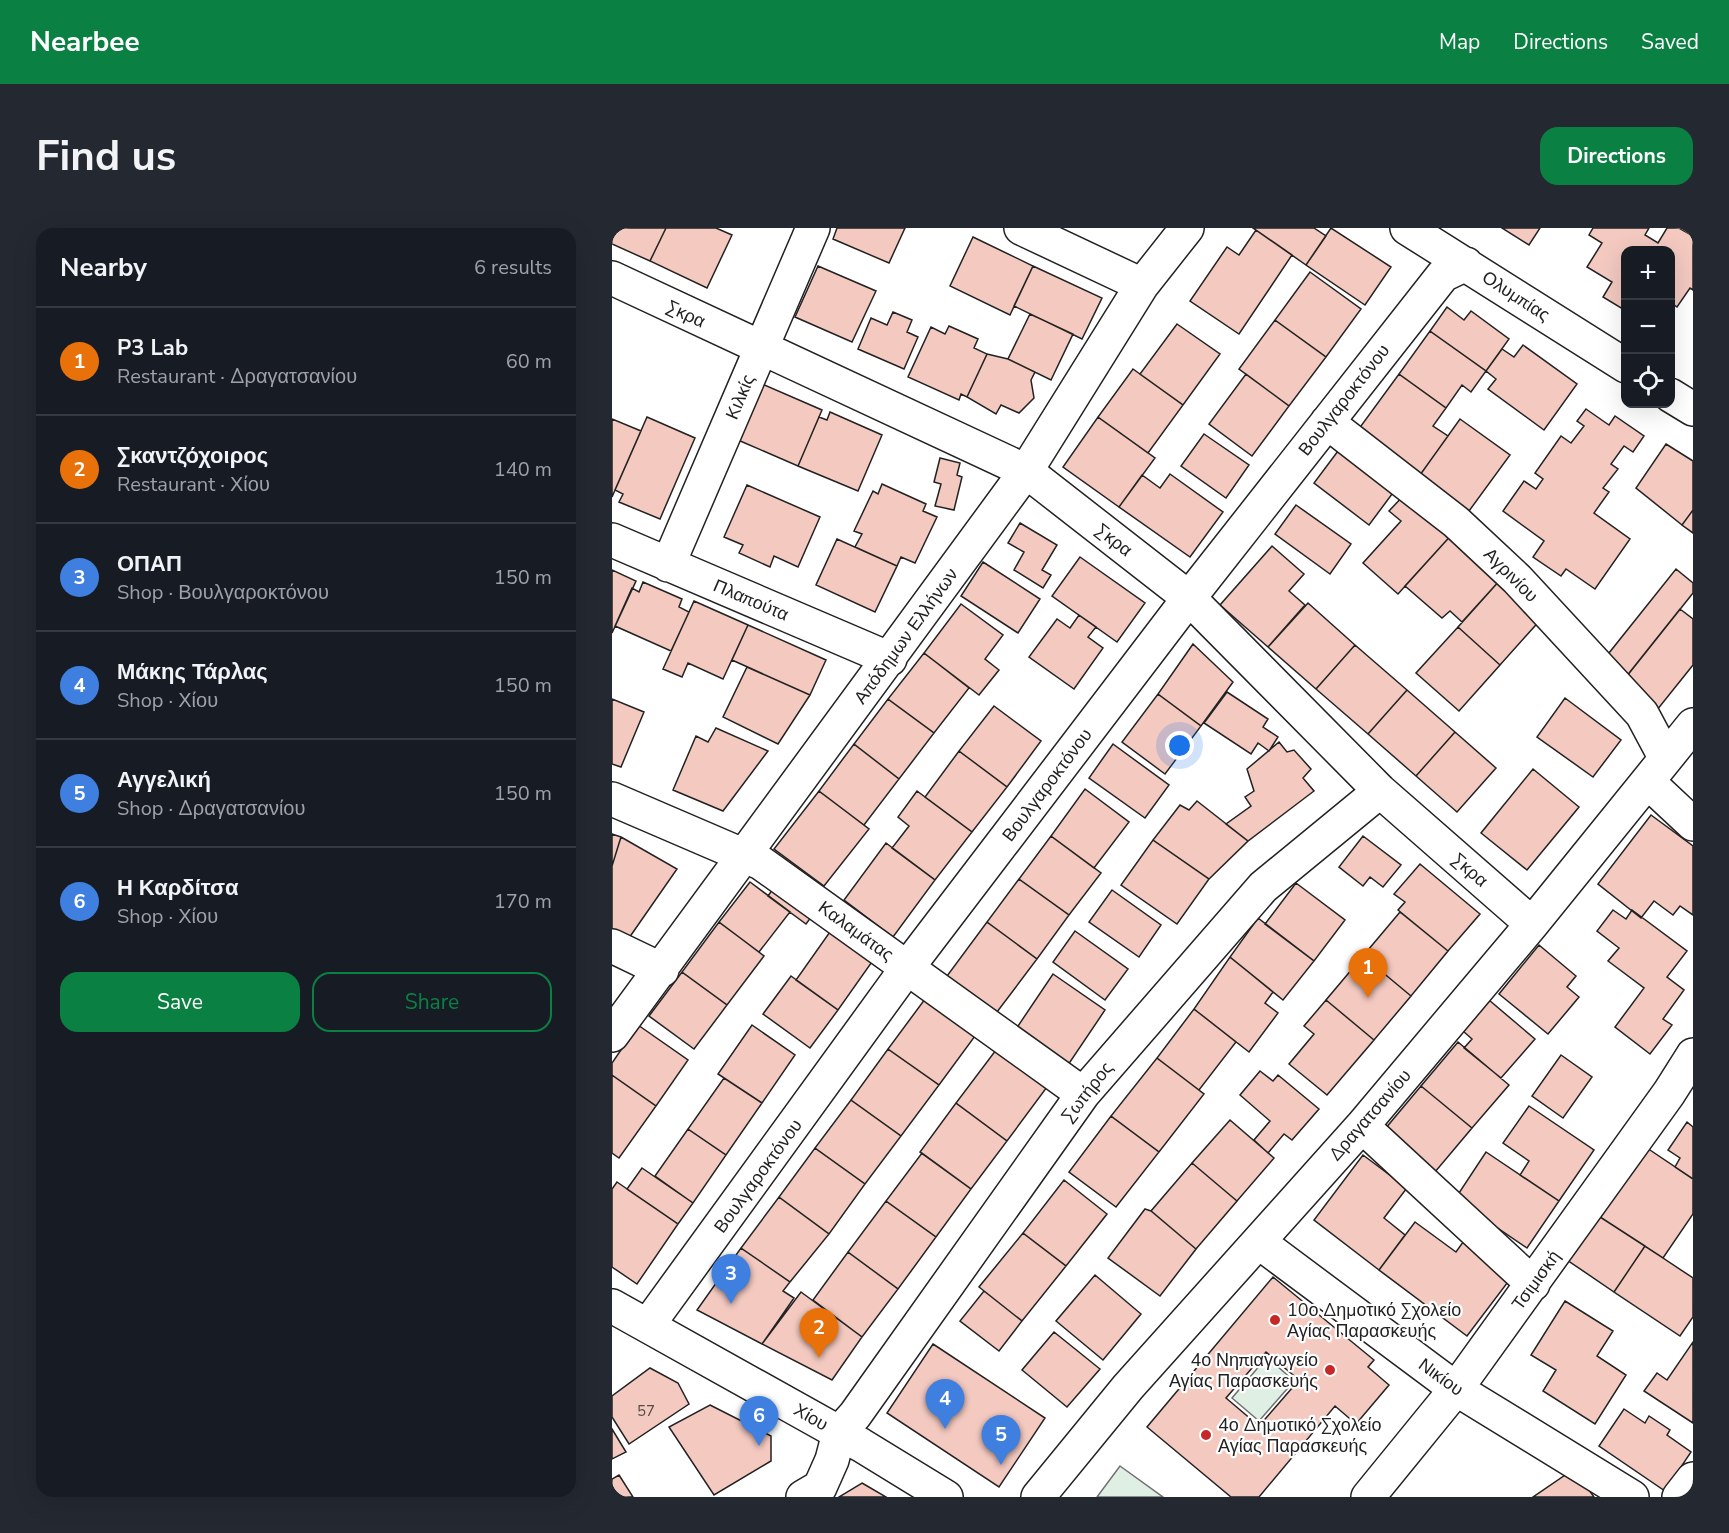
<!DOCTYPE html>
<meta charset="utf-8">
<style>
:root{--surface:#171b24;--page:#242831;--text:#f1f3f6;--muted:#9ea1a6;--line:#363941;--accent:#0b8043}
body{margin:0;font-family:"Nunito Sans",sans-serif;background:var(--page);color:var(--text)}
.controls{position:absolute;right:18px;top:18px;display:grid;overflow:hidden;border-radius:12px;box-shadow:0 6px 24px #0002}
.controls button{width:54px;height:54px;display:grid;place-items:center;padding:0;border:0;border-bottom:2px solid var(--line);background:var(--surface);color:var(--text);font:30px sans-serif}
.you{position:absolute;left:568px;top:518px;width:21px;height:21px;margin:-15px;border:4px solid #fff;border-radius:50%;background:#1a73e8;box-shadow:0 0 0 9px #1a73e833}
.badge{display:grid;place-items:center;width:39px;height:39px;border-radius:50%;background:var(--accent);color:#fff;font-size:20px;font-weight:700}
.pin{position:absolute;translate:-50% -50px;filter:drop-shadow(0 2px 3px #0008)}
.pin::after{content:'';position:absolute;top:32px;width:21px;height:18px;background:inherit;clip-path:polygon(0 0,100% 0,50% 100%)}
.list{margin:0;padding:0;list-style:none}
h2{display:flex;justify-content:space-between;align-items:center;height:78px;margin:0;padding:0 24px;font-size:26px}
h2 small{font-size:20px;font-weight:400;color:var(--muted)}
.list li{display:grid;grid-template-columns:39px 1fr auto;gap:18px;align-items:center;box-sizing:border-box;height:108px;padding:0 24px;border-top:2px solid var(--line)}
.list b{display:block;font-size:22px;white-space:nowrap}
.list p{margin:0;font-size:20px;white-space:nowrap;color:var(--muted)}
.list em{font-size:20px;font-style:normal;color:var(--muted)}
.actions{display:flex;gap:12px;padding:18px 24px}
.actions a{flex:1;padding:14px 0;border:2px solid var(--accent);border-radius:18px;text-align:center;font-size:21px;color:var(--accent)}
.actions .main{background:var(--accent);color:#fff}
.icon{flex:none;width:33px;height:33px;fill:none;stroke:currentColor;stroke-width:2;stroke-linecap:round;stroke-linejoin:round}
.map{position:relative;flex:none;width:1081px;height:1269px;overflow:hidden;border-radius:18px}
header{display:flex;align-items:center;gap:36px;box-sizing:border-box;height:84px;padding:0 30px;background:var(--accent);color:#fff}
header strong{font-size:28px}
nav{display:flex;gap:33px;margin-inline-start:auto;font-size:21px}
.intro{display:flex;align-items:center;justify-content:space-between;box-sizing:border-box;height:144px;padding:0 36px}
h1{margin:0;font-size:42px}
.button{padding:15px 27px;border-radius:18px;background:var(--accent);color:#fff;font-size:21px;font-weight:700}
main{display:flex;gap:36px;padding:0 36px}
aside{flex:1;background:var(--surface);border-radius:18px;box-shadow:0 6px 24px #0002}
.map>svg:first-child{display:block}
.green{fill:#e0efe3;stroke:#6f6f6f;stroke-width:1.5}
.building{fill:#f3c9c0;stroke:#222;stroke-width:1.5;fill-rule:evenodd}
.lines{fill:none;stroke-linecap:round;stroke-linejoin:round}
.minor-casing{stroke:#222;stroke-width:36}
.minor{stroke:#fff;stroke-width:33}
.poi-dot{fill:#c62828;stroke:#fff;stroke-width:2}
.labels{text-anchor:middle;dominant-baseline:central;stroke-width:4.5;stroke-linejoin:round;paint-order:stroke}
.number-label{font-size:15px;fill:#564c4a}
.street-label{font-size:18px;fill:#222;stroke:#fff}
.poi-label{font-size:18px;fill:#222;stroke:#fff;text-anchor:start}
</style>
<header>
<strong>Nearbee</strong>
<nav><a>Map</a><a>Directions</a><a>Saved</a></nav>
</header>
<div class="intro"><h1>Find us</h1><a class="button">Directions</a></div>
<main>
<aside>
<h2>Nearby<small>6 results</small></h2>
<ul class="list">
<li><span class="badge" style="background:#e8710a">1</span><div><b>P3 Lab</b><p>Restaurant · Δραγατσανίου</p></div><em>60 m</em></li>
<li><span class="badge" style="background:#e8710a">2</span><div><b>Σκαντζόχοιρος</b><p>Restaurant · Χίου</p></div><em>140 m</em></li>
<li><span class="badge" style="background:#3f7fe0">3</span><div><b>ΟΠΑΠ</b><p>Shop · Βουλγαροκτόνου</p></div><em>150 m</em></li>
<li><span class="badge" style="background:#3f7fe0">4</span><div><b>Μάκης Τάρλας</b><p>Shop · Χίου</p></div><em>150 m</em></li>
<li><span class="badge" style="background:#3f7fe0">5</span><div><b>Αγγελική</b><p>Shop · Δραγατσανίου</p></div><em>150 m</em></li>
<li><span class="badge" style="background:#3f7fe0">6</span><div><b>Η Καρδίτσα</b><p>Shop · Χίου</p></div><em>170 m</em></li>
</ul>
<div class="actions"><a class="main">Save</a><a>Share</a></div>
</aside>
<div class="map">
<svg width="1081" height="1269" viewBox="0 0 1081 1269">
<rect width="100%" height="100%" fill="#fff"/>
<path class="green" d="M 655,1129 L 682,1153 L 647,1193 L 620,1170 Z
M 508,1238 L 551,1269 L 485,1269 Z"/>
<path class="building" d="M 0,0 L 54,0 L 38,33 L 0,16 Z
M 54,0 L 104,0 L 120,7 L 95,60 L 38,33 Z
M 225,0 L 293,0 L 277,35 L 221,11 Z
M 641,0 L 702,0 L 714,8 L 694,37 Z
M 719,0 L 779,39 L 753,77 L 694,37 Z
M 890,0 L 928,0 L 917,17 Z
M 981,0 L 1037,0 L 1033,7 L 1046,15 L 1055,0 L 1067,0 L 1081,8 L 1081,62 L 1078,60 L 1065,79 L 1058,74 L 1058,22 L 1014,22 L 1014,83 L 991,69 L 1000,54 L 975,39 L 990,15 L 977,7 Z
M 644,2 L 680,27 L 627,106 L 578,73 L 615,19 L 627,27 Z
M 361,9 L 421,38 L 398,87 L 338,58 Z
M 206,38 L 264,63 L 240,114 L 183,89 Z
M 421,38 L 490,70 L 470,111 L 402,78 Z
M 698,44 L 749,81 L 714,129 L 663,92 Z
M 835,79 L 852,92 L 859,83 L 897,111 L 874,143 L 818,103 Z
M 281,84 L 300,92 L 295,104 L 306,109 L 292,141 L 246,121 L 259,90 L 275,97 Z
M 418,86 L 461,106 L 439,152 L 396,131 Z
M 663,92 L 714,129 L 677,178 L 627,141 Z
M 565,96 L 608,126 L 571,177 L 528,146 Z
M 337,98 L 366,111 L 362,120 L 375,126 L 355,169 L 349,166 L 347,172 L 296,149 L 319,99 L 333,106 Z
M 818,103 L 874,143 L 859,164 L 850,157 L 834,180 L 787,146 Z
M 911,117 L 965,156 L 932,202 L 876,161 L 884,151 L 874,143 L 890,121 L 902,129 Z
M 375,126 L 396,131 L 423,144 L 419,152 L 422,170 L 407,185 L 389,177 L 384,186 L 355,169 Z
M 521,141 L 571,177 L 536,225 L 486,189 Z
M 634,146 L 677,178 L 640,228 L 597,196 Z
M 787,146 L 834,180 L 821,198 L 836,208 L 808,247 L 746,202 Z
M 150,156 L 210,182 L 186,238 L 126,212 Z
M 974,181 L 997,197 L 1003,188 L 1032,208 L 1021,224 L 1012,218 L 999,236 L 1006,241 L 991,260 L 997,264 L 982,285 L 1018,311 L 983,361 L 954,341 L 949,348 L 921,329 L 932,313 L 891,283 L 912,253 L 924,261 L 931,251 L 923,245 L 949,208 L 959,215 L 972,198 L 965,193 Z
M 218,184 L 270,207 L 246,263 L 186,238 L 207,189 L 215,192 Z
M 35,189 L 83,210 L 48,291 L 7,274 L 11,266 L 3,262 Z
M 486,189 L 543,230 L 507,279 L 451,239 Z
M 0,191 L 29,203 L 0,269 Z
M 848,191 L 898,227 L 857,283 L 808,247 Z
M 592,206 L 637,237 L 614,270 L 569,238 Z
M 1054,216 L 1081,233 L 1081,282 L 1070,297 L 1024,260 Z
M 726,223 L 786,258 L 757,297 L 702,255 Z
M 328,230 L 348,235 L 345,247 L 350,249 L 342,282 L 323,278 L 329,256 L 322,254 Z
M 558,246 L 611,284 L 578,329 L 507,279 L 530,247 L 548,260 Z
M 270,256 L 314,276 L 311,283 L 325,289 L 303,335 L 289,329 L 285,338 L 243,319 L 250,306 L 242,303 L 261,263 L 266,266 Z
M 135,257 L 208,289 L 186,339 L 162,328 L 158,339 L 127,325 L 131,317 L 112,309 Z
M 793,266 L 842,304 L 786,366 L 751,335 L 789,293 L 777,283 Z
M 684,277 L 739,316 L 718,346 L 663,306 Z
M 1081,282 L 1081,305 L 1070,297 Z
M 408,295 L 445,317 L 430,342 L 439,347 L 431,360 L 402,342 L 412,324 L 396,315 Z
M 842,304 L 889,351 L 850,394 L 838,383 L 830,390 L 793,358 Z
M 225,311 L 285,338 L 263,384 L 204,357 Z
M 660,318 L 692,346 L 677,363 L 693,377 L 656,419 L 608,377 Z
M 468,329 L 533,375 L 505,414 L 440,368 Z
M 371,334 L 428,371 L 406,405 L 349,368 Z
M 1064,341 L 1081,355 L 1081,365 L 1015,448 L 993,430 Z
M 0,342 L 24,353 L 0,405 Z
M 889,351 L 931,389 L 888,437 L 846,399 Z
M 31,354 L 70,371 L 67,379 L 77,384 L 59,423 L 3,398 L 20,360 L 27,364 Z
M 82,373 L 136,397 L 111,451 L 76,435 L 70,449 L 51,441 Z
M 696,375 L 743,417 L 704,461 L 656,419 Z
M 349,376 L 391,407 L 373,431 L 387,442 L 367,467 L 312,425 Z
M 1068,381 L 1081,391 L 1081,437 L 1045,482 L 1010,454 Z
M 467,387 L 484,399 L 476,409 L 491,420 L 462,461 L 417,429 L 445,391 L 458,400 Z
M 136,397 L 214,432 L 198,467 L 120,432 Z
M 846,399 L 888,437 L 847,483 L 804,445 Z
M 581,416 L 621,454 L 589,498 L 546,466 Z
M 743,417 L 795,462 L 756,506 L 704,461 Z
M 312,425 L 357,460 L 322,505 L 276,471 Z
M 135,439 L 198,467 L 166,516 L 111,489 Z
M 795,462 L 843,504 L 804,548 L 756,506 Z
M 615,464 L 656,491 L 651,499 L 666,509 L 657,523 L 646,515 L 639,526 L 592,495 Z
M 546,466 L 589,498 L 553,546 L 510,514 Z
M 953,470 L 1009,512 L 981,549 L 925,509 Z
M 0,471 L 32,484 L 9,539 L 0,536 Z
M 276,471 L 322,505 L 287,551 L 242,516 Z
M 382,478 L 429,513 L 395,559 L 347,523 Z
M 104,500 L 156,523 L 111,583 L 61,562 L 84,508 L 96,514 Z
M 843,504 L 884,540 L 845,584 L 804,548 Z
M 667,514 L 675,524 L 682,522 L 699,541 L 691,550 L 702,563 L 636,613 L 614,596 L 639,578 L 633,569 L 642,563 L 635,541 Z
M 242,516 L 287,551 L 252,597 L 207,563 Z
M 501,516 L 557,557 L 533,590 L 477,550 Z
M 347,523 L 395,559 L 360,604 L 313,569 Z
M 921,541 L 967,579 L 915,642 L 869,605 Z
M 473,561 L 517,594 L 482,640 L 439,608 Z
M 207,563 L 257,601 L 212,658 L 162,621 Z
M 305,563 L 360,604 L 323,652 L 280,620 L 297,598 L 286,589 Z
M 585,573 L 636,613 L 597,651 L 541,612 L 568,577 L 577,582 Z
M 1039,587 L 1081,618 L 1081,687 L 1068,678 L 1061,687 L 1042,673 L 1029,690 L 986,656 Z
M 0,606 L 9,609 L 0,638 Z
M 439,608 L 489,645 L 457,687 L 407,651 Z
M 751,608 L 789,637 L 771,659 L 758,649 L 751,658 L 727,639 Z
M 9,609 L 65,641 L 17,710 L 0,703 L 0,638 Z
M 541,612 L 597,651 L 565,696 L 509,657 Z
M 274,615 L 323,652 L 281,709 L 232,672 Z
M 808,636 L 868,686 L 836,723 L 786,682 L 793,674 L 782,666 Z
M 407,651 L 457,687 L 425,731 L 375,694 Z
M 138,654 L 178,684 L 147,724 L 107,694 Z
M 165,655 L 203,684 L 194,696 L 156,668 Z
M 684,655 L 733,692 L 702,733 L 653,696 Z
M 500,662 L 549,697 L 527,729 L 477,694 Z
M 1001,682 L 1014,691 L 1020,682 L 1075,723 L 1055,749 L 1072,762 L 1051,791 L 1060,797 L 1038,826 L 1003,799 L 1032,760 L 996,733 L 1007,720 L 985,703 Z
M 788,684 L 836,723 L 799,768 L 751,728 Z
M 646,690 L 702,733 L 671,772 L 618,729 Z
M 107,694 L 152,728 L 115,777 L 70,744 Z
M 375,694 L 425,731 L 385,784 L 335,748 Z
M 220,701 L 262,731 L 226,782 L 184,752 Z
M 463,703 L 516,741 L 493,772 L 441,734 Z
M 927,717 L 964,748 L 955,759 L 967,769 L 936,806 L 887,766 Z
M 751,728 L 799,768 L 762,812 L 714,772 Z
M 618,729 L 661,764 L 653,775 L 666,785 L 637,824 L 582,781 Z
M 70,744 L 115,777 L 82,821 L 37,788 Z
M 441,746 L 493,782 L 456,837 L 404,801 Z
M 179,748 L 226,782 L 198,820 L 151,786 Z
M 316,767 L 366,804 L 327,857 L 276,821 Z
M 714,772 L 762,812 L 715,867 L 677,836 L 702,806 L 692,798 Z
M 877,772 L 923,811 L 889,850 L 852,820 L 860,811 L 851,803 Z
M 582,781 L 624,814 L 587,862 L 545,830 Z
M 26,797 L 76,832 L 44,878 L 0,847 L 0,835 Z
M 140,797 L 183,827 L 150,875 L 106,846 Z
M 846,814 L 897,857 L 860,900 L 809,858 Z
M 387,818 L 438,855 L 395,913 L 344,875 Z
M 276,821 L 327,857 L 289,908 L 239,872 Z
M 949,827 L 980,849 L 951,890 L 920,868 Z
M 545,830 L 592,866 L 547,924 L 499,888 Z
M 648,843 L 661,853 L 666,847 L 707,881 L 680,912 L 672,906 L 656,925 L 642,912 L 658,893 L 628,867 Z
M 0,847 L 44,878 L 7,930 L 0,925 Z
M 112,850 L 150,875 L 114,927 L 76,901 Z
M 809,858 L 860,900 L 823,944 L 773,901 Z
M 239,872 L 289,908 L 253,956 L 203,920 Z
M 344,875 L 395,913 L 359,961 L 308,924 Z
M 917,878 L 982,922 L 947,973 L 908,947 L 917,933 L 891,915 Z
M 499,888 L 547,924 L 504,979 L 457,944 Z
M 618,892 L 662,930 L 625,973 L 580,935 Z
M 1075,894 L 1081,899 L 1081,951 L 1063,939 L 1068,930 L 1056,922 Z
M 76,901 L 114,927 L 81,975 L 43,948 Z
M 1032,918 L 1081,951 L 1081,986 L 1051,1030 L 985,987 Z
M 203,920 L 253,956 L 217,1006 L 167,969 Z
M 874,924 L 947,973 L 915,1020 L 843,971 Z
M 310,925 L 359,961 L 324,1009 L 274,973 Z
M 751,927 L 795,960 L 772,990 L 793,1007 L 767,1042 L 702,992 Z
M 580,935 L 625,973 L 584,1021 L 539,983 Z
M 30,940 L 81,975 L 66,996 L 15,961 Z
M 452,952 L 495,986 L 454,1038 L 411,1005 Z
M 5,954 L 66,996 L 25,1056 L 0,1039 L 0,961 Z
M 167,969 L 217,1006 L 178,1054 L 129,1020 Z
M 274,973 L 324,1009 L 286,1061 L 236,1024 Z
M 533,981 L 539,983 L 584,1021 L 548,1068 L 496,1030 Z
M 985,987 L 1033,1018 L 1002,1064 L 955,1032 Z
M 803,994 L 844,1024 L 854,1010 L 902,1046 L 855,1108 L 767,1042 Z
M 411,1005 L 454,1038 L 410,1093 L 367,1059 Z
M 1033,1018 L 1081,1050 L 1081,1089 L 1068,1108 L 1002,1064 Z
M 129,1020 L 178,1054 L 171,1063 L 182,1070 L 150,1116 L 85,1082 Z
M 236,1024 L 286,1061 L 250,1109 L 201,1072 Z
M 483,1047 L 529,1086 L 491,1132 L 444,1093 Z
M 661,1049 L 762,1132 L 756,1139 L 777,1157 L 744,1196 L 723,1178 L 647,1269 L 619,1269 L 535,1199 ZM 654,1124 L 687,1152 L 647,1198 L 614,1170 Z
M 372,1063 L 410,1093 L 387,1123 L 348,1093 Z
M 189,1064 L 250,1109 L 220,1152 L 150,1116 Z
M 953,1073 L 1001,1103 L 985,1128 L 1014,1147 L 983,1196 L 931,1163 L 944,1142 L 919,1127 Z
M 442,1104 L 488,1141 L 455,1179 L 410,1142 Z
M 1081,1114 L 1081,1195 L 1032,1163 L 1045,1145 L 1055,1152 Z
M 321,1116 L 433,1190 L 387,1259 L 275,1185 Z
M 38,1140 L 66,1155 L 77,1176 L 17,1216 L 0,1189 L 0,1168 Z
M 98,1177 L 159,1208 L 159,1233 L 102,1267 L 57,1199 Z
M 1012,1181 L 1033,1195 L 1037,1188 L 1058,1202 L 1055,1207 L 1079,1224 L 1053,1263 L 987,1218 Z
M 0,1201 L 14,1224 L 0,1231 Z
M 962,1241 L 982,1269 L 921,1269 Z
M 7,1247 L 21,1269 L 0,1269 L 0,1251 Z
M 250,1255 L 274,1269 L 227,1269 Z"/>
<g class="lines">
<g class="minor-casing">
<path id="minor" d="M 409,0 L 530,57
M 795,0 L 1014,138
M 0,50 L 414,243 L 577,370 L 768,563 L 920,696
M 1058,167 L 1081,181
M 715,194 L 844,294 L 905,351 L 1030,486 L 1053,529
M 0,312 L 278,431
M 56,337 L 201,0
M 1036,554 L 1081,596
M 0,571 L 149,635 L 471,866
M 0,718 L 50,742
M 0,807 L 414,243 L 530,57 L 575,0
M 750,898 L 921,1056
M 648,1015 L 844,1161 L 1020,1269
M 0,1078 L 249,1217 L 334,1269
M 36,1097 L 295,740 L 577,370 L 831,47 L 854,36
M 191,1269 L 208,1259 L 220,1232 L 227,1205 L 243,1187 L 471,866 L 651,659 L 768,563
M 426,1269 L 516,1159 L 750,898 L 920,696 L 1081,497
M 756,1269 L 844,1161 L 1057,865 L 1081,827
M 1067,1269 L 1081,1251"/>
</g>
<use href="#minor" class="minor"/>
</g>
<g class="poi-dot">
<circle cx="663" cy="1092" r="6"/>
<circle cx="718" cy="1142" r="6"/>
<circle cx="594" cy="1207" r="6"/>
</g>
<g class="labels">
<g class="number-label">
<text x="34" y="1183">57</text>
</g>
<g class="street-label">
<text transform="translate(904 68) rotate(33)">Ολυμπίας</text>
<text transform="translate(74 86) rotate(25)">Σκρα</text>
<text transform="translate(128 169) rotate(-67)">Κιλκίς</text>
<text transform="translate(732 172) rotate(-52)">Βουλγαροκτόνου</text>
<text transform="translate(502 312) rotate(38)">Σκρα</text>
<text transform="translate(899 347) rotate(45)">Αγρινίου</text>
<text transform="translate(139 372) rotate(23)">Πλαπούτα</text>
<text transform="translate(294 408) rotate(-54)">Απόδημων Ελλήνων</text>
<text transform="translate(435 557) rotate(-53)">Βουλγαροκτόνου</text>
<text transform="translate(858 642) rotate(41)">Σκρα</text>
<text transform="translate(244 703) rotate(36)">Καλαμάτας</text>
<text transform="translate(475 864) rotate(-52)">Σωτήρος</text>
<text transform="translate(758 887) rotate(-49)">Δραγατσανίου</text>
<text transform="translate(146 948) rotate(-54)">Βουλγαροκτόνου</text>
<text transform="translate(924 1052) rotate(-54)">Τσιμισκή</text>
<text transform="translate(829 1149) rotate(36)">Νικίου</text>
<text transform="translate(199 1189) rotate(30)">Χίου</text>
</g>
<g class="poi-label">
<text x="675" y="1082">10ο Δημοτικό Σχολείο<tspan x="675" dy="21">Αγίας Παρασκευής</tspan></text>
<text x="706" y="1132" text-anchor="end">4ο Νηπιαγωγείο<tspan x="706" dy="21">Αγίας Παρασκευής</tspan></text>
<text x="606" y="1197">4ο Δημοτικό Σχολείο<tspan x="606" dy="21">Αγίας Παρασκευής</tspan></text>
</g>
</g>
</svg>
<div class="controls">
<button>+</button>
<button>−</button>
<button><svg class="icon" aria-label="locate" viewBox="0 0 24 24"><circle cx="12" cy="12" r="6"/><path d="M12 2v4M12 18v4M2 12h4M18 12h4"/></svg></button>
</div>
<div class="you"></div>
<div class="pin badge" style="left:756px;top:770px;background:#e8710a">1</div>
<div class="pin badge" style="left:207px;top:1130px;background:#e8710a">2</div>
<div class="pin badge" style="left:119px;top:1076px;background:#3f7fe0">3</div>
<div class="pin badge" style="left:333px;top:1201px;background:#3f7fe0">4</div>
<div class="pin badge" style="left:389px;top:1237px;background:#3f7fe0">5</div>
<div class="pin badge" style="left:147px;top:1218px;background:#3f7fe0">6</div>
</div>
</main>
